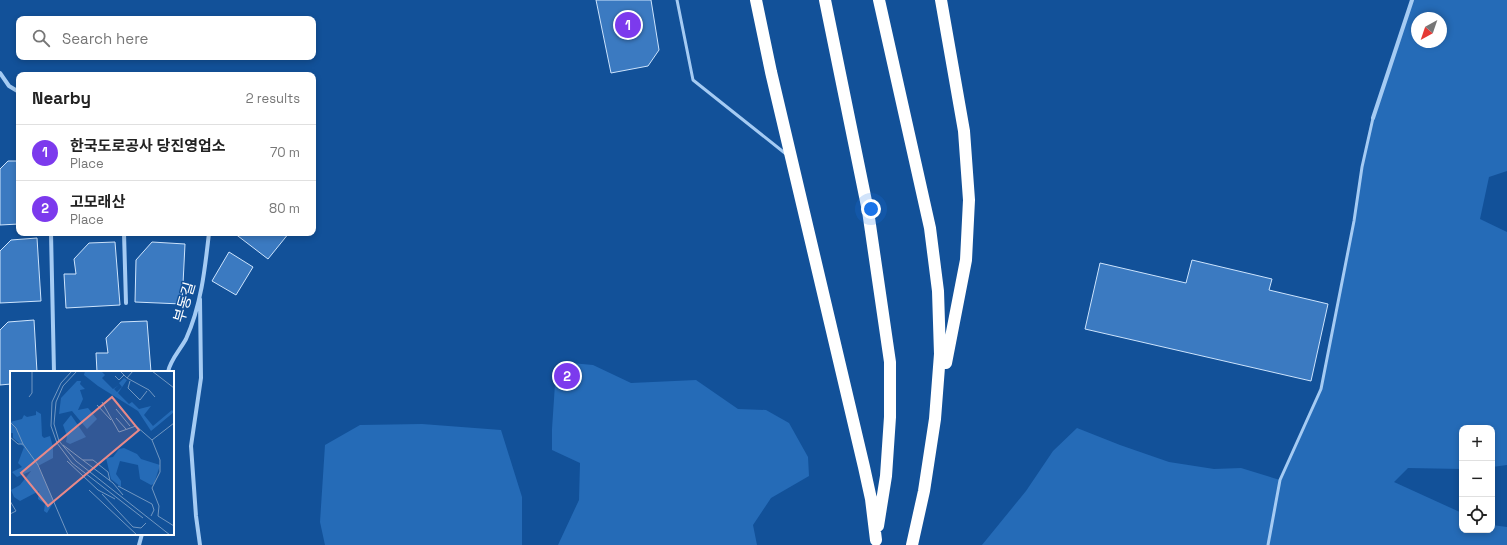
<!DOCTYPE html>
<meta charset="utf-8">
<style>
:root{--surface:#fff;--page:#f2f2f2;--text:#222;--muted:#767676;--line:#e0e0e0;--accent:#7c3aed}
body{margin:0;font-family:"Space Grotesk","Noto Sans KR",sans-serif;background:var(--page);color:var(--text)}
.controls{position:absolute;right:12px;bottom:12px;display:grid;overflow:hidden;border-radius:8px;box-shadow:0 2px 6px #0003}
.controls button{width:36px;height:36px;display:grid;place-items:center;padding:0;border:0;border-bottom:1px solid var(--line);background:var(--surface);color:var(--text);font:20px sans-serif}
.compass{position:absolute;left:1411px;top:12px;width:36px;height:36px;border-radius:50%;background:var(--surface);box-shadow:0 2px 6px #0003;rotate:220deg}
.you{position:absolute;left:871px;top:209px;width:14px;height:14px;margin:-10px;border:3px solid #fff;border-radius:50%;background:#1a73e8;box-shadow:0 0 0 6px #1a73e833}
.badge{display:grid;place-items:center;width:26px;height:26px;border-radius:50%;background:var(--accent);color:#fff;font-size:13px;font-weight:700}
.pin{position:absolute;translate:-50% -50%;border:2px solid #fff;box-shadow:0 1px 4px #0006}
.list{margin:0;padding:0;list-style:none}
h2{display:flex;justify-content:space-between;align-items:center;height:52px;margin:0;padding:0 16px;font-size:17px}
h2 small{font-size:13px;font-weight:400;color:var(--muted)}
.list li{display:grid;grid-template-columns:26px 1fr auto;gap:12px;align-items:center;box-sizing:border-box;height:56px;padding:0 16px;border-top:1px solid var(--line)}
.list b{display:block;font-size:15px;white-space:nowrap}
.list p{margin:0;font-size:13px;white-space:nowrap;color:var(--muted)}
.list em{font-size:13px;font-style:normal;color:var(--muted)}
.icon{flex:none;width:22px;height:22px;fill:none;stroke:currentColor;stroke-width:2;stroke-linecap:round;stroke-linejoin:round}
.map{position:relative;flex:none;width:1507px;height:545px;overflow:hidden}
.search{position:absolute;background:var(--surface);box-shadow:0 2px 6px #0003;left:16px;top:16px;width:300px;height:44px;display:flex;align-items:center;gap:10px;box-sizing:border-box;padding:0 14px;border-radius:8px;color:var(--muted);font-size:15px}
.panel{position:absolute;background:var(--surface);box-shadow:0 2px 6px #0003;left:16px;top:72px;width:300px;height:164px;border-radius:8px}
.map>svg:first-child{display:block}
.green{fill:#256bb7;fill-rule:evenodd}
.building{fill:#3b7ac1;stroke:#cde4fd}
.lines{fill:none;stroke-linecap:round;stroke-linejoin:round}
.lane{stroke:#a5cbf3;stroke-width:3}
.street{stroke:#a5cbf3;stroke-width:4}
.highway{stroke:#fff;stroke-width:12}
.labels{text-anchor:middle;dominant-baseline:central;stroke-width:3;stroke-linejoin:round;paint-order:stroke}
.street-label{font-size:15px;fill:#fff;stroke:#125199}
.inset-road{fill:none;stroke:#7197c2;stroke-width:1}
.view{fill:#e88989;fill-opacity:0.15;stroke:#e88989;stroke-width:2}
.inset-edge{fill:none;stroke:#fff;stroke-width:2}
</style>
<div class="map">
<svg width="1507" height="545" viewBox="0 0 1507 545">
<rect width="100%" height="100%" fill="#125199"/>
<path class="green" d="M 1412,0 L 1507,0 L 1507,171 L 1489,177 L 1480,219 L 1507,232 L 1507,465 L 1492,467 L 1492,428 L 1462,428 L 1462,469 L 1408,468 L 1394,482 L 1462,513 L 1462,530 L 1492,530 L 1492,525 L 1507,527 L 1507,545 L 982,545 L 1026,491 L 1053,451 L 1077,428 L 1120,445 L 1169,462 L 1214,469 L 1241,468 L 1280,480 L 1321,389 L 1354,221 L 1362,167 L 1373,118 ZM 1417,18 L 1441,18 L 1441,42 L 1417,42 Z
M 571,363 L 593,365 L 631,383 L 696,380 L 738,409 L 766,410 L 789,423 L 808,457 L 809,476 L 771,498 L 753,525 L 757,545 L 558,545 L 579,500 L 580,463 L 552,450 L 552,429 L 555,384 Z
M 422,424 L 501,430 L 522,497 L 522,545 L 325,545 L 320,522 L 325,445 L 360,425 Z"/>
<path class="building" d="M 596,0 L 651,0 L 659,50 L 648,66 L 611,73 Z
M 8,161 L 19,161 L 19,224 L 0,225 L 0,169 Z
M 234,233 L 289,233 L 268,259 Z
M 37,238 L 41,301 L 0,303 L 0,251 L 11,240 Z
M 115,242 L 120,305 L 66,308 L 64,274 L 76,274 L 74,259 L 89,243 Z
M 152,242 L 185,244 L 182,304 L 135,302 L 136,260 Z
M 229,252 L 253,267 L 236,295 L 212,281 Z
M 1192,260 L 1272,279 L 1269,290 L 1328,304 L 1311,381 L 1085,329 L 1100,263 L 1186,283 Z
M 34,320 L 37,372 L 11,372 L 11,384 L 0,385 L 0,330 L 8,322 Z
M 147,321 L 151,372 L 97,372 L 96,353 L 108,353 L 106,338 L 121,322 Z"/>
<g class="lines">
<path class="lane" d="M 677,0 L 693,80 L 786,154
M 1268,545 L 1280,480 L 1321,389 L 1354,221 L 1362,167 L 1373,118"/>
<path class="street" d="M 0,73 L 9,86 L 19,92
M 1373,118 L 1412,0
M 51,233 L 54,372
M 124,233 L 126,303
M 200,299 L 201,378 L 191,446 L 196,516 L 200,545
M 168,372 C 170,360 180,350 186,339 C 201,306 205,269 209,233
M 139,545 L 142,534"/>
<path class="highway" d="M 756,0 L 771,72 L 864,467 L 871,499 L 876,540
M 825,0 L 868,211 L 890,362 L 890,417 L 886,476 L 878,526
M 879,0 L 930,228 L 938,291 L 940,354 L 935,419 L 924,491 L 912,545
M 941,0 L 964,131 L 969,200 L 966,260 L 946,363"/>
</g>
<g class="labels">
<g class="street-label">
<text transform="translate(184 302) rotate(-74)">부동길</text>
</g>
</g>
<g transform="translate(10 371)">
<rect width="164" height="164" fill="#125199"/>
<path d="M 75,0 L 91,0 L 95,4 L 92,7 L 103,18 L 109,14 L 104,18 L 107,21 L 112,16 L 109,12 L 114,7 L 117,9 L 108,22 L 119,33 L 122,31 L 129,38 L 141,35 L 134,44 L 143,55 L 162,39 L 164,41 L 141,60 L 128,40 L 88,15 L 74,4 ZM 67,10 L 71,10 L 70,13 L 75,18 L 70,19 L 73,28 L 68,39 L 78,37 L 87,48 L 77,58 L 62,40 L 49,43 L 51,27 ZM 26,40 L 31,43 L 32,65 L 34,67 L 40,65 L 43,76 L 43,87 L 28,95 L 44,130 L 37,142 L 34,140 L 35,133 L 28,128 L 29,120 L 10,130 L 4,126 L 1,119 L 10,114 L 21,100 L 7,106 L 2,101 L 12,96 L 8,92 L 14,76 L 3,67 L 3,62 L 0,62 L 0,51 L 12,48 L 14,44 L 17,46 L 26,44 ZM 61,44 L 76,66 L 60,73 L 56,71 L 57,65 L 53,54 ZM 114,77 L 127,83 L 131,88 L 150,94 L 144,113 L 141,114 L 130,108 L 128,94 L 110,90 L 106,103 L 111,110 L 111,116 L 101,108 L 96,87 L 103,86 L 109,78 Z" fill="#256bb7"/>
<path class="inset-road" d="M 62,0 L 51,12 L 42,31 L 41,55 L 47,72 L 62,92 L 133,147M 67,0 L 53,15 L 46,31 L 44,53 L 49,70 L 66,90 L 160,164M 110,0 L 117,7 L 123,0M 142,0 L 164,17M 105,5 L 109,9 L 114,4M 117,7 L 139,19 L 145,26M 120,10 L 118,17 L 130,29 L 137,20M 19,26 L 22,22 L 22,0M 92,31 L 109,61 L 126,55 L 142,69 L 150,89 L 150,101 L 142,117 L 149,135 L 148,145 L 164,155M 87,34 L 101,49M 106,38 L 120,55M 106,47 L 116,58M 0,51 L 6,57 L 13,73 L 28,94 L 58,164M 0,66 L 8,73 L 13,73M 142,69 L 164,52M 53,74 L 103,112 L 113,124M 73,89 L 83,89 L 98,101 L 100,110M 57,90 L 88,119 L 105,128M 108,115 L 142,133 L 144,139 L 141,145M 79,119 L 127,164M 92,123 L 123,156 L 131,157 L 136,152M 0,130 L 6,140 L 0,143"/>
<path class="view" d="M 102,26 L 129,59 L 38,135 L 11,102 Z"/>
<rect width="164" height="164" class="inset-edge"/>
</g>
</svg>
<div class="controls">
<button>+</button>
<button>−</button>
<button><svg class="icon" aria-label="locate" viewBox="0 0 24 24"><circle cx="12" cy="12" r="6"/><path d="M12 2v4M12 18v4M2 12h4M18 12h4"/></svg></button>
</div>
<svg class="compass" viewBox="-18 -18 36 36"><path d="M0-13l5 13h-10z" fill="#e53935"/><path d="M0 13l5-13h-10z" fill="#767676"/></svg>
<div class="you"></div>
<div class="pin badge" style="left:628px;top:25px">1</div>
<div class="pin badge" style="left:567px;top:376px">2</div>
<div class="search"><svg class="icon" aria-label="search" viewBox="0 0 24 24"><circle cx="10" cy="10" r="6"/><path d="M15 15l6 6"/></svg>Search here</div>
<section class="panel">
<h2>Nearby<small>2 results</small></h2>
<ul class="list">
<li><span class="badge">1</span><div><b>한국도로공사 당진영업소</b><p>Place</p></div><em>70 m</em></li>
<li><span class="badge">2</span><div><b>고모래산</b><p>Place</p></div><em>80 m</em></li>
</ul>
</section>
</div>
